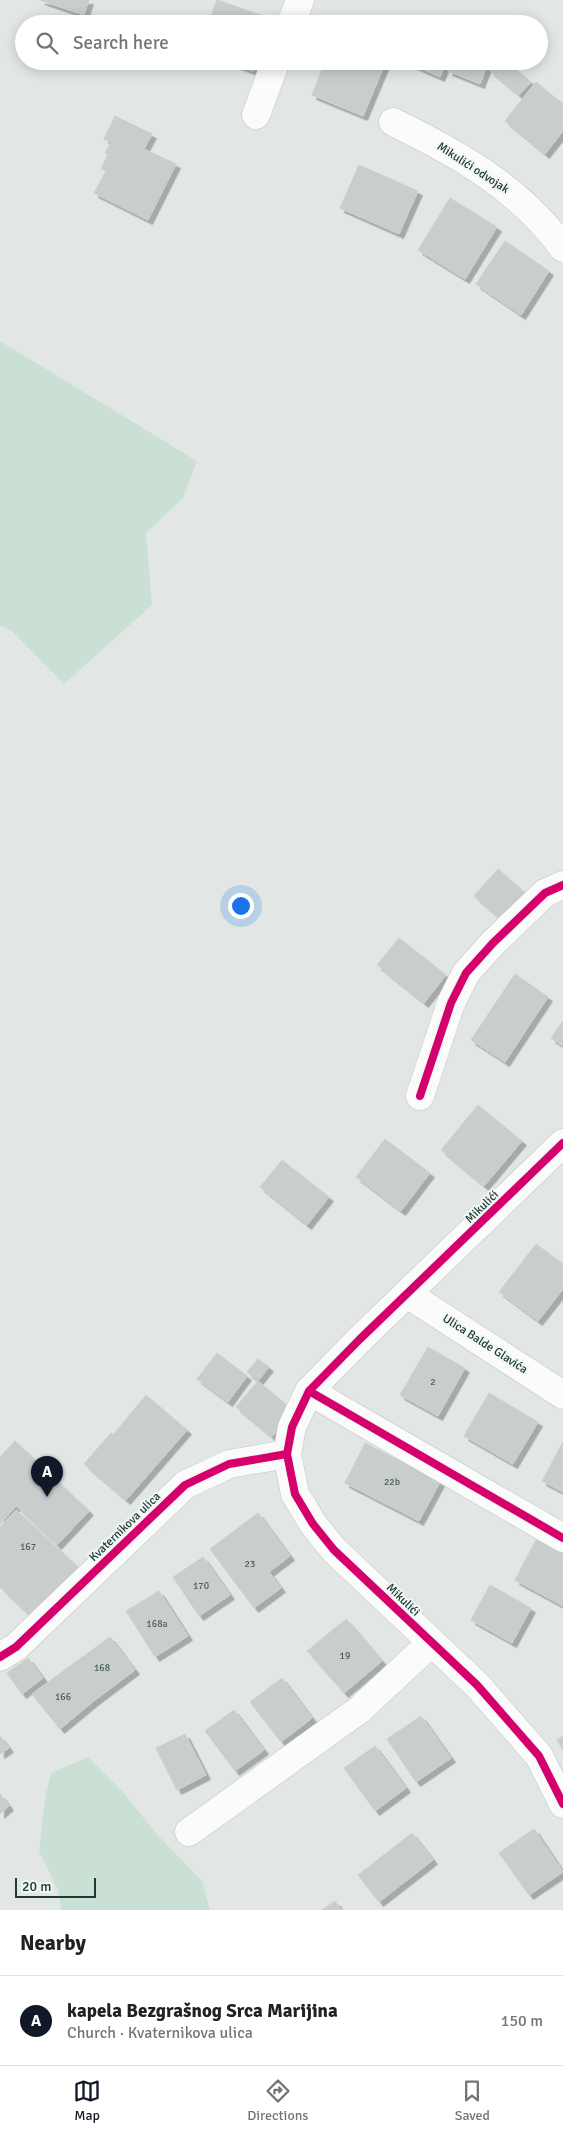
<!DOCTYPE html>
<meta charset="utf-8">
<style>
:root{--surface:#fff;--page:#f2f2f2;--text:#202124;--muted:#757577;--line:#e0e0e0;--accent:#111827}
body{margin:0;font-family:Signika,sans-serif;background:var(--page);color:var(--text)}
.scale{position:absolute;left:15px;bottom:12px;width:81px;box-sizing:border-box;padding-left:5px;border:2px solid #213936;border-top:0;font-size:14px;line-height:18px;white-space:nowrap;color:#213936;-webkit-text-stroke:4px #f0f7f4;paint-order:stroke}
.you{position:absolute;left:240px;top:905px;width:18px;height:18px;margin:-12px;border:4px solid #fff;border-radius:50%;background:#1a73e8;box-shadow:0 0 0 8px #1a73e833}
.badge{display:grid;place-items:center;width:32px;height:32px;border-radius:50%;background:var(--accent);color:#fff;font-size:16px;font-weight:700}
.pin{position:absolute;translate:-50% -41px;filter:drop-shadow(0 1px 2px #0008)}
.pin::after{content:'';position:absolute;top:26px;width:18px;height:15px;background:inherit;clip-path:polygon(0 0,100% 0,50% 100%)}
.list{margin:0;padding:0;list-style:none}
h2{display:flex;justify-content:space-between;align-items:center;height:65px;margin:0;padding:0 20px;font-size:21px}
h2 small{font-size:16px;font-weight:400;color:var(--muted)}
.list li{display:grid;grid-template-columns:32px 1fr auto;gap:15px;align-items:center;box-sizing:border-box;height:90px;padding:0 20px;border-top:1px solid var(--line)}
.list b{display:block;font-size:19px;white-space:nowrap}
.list p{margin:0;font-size:16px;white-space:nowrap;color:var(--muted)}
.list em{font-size:16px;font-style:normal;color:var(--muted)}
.icon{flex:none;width:28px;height:28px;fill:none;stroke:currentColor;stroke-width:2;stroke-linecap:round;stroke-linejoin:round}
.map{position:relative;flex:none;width:563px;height:1910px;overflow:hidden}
.search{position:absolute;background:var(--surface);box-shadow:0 2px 12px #0003;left:15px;right:15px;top:15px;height:55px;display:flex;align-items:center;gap:12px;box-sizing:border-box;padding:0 18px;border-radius:28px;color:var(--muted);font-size:19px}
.sheet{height:155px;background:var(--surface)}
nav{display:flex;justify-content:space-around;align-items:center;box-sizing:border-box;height:70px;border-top:1px solid var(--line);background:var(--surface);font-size:14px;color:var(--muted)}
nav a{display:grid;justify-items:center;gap:2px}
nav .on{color:var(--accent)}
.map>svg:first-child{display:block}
.green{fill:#cbe0d5}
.building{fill:#c9cecd;stroke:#cbd0cf;filter:url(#shadow)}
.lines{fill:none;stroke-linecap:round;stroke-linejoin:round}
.minor-casing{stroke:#bfc4c3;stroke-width:29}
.minor{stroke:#fbfbfb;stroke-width:28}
.cycleway-casing{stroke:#f0f7f4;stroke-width:11}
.cycleway{stroke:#d6006c;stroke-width:8}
.labels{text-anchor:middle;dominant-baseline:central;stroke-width:4;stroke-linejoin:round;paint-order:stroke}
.number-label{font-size:10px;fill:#4c5f5c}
.street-label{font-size:12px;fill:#213936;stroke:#f0f7f4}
</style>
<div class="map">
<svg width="563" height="1910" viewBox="0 0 563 1910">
<defs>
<filter id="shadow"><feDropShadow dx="4.5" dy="4.5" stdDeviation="0" flood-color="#0004"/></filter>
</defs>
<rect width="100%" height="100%" fill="#e2e7e6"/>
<path class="green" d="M 0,341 L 197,461 L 183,498 L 146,533 L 152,605 L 64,684 L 11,630 L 0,626 Z
M 88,1757 L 123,1792 L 153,1830 L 202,1881 L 210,1910 L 61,1910 L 58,1890 L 39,1851 L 45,1798 L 51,1773 Z"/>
<path class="building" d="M 40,0 L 89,0 L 84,15 Z
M 217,0 L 272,19 L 270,24 L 208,24 Z
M 226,61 L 256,61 L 253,71 Z
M 325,61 L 386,61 L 363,116 L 312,95 Z
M 412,61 L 447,61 L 440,77 L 411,64 Z
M 452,61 L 489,61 L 480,84 L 448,71 Z
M 498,61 L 506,61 L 531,82 L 519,95 L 490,71 Z
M 536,82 L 563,104 L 563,131 L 545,154 L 505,121 Z
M 115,116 L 152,134 L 144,149 L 176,164 L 148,220 L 94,193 L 106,171 L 101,169 L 108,154 L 105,153 L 111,142 L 104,139 Z
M 359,165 L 418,191 L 399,234 L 340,208 Z
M 450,198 L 497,227 L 465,279 L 418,250 Z
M 505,241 L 549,271 L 521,315 L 476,284 Z
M 498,869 L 530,897 L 506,924 L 474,896 Z
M 399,938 L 446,975 L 424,1003 L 377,965 Z
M 515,974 L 548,997 L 505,1062 L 471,1040 Z
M 563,1021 L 563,1046 L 551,1038 Z
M 478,1105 L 522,1141 L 484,1186 L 441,1150 Z
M 385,1139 L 430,1173 L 401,1211 L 356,1177 Z
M 282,1160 L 329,1197 L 307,1225 L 260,1187 Z
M 536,1244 L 563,1264 L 563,1289 L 538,1321 L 499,1292 Z
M 428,1347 L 465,1368 L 438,1416 L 400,1395 Z
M 217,1353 L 247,1376 L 228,1402 L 197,1379 Z
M 258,1359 L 269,1367 L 258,1381 L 247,1372 Z
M 258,1381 L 294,1411 L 272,1437 L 236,1407 Z
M 489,1393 L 538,1422 L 513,1464 L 464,1436 Z
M 146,1395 L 187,1430 L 153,1469 L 113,1435 Z
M 111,1433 L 153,1469 L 126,1500 L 84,1464 Z
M 15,1441 L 89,1511 L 57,1545 L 16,1506 L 0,1524 L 0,1457 Z
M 563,1442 L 563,1492 L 542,1481 Z
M 365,1443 L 440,1482 L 419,1521 L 345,1483 Z
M 16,1510 L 78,1567 L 31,1617 L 0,1587 L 0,1527 Z
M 258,1513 L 290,1556 L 269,1572 L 281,1588 L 254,1608 L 210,1549 Z
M 536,1540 L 563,1554 L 563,1606 L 515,1580 Z
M 203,1557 L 230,1595 L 199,1616 L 173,1577 Z
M 490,1585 L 531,1608 L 512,1643 L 471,1620 Z
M 159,1591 L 188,1636 L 155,1657 L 126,1611 Z
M 346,1619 L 382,1661 L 344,1693 L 307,1651 Z
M 110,1637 L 135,1670 L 95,1700 L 70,1666 Z
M 28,1658 L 43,1678 L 22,1694 L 7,1673 Z
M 70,1666 L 95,1700 L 60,1729 L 32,1694 Z
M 282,1678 L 312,1718 L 281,1742 L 250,1702 Z
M 234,1710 L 264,1750 L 235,1771 L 205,1731 Z
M 421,1716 L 451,1758 L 416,1782 L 387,1739 Z
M 185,1734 L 206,1775 L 177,1790 L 156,1748 Z
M 0,1736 L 9,1748 L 0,1754 Z
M 563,1736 L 563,1750 L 557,1740 Z
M 375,1746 L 406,1788 L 375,1811 L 344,1768 Z
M 0,1794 L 9,1806 L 0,1814 Z
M 534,1829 L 563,1872 L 529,1895 L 499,1853 Z
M 412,1833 L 433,1860 L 379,1902 L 358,1875 Z
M 335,1901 L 341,1910 L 322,1910 Z"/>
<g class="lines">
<g class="minor-casing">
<path id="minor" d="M 291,24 L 300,0
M 256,115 L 276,61
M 393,122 C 457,153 521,189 563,248
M 420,1096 L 451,1003 L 466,973 L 493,943 L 545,893 L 563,885
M 563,1143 L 360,1339 L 309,1391 L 292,1427 L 287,1454 L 295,1494 L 313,1524 L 334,1550 L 477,1685 L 539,1756 L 563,1804
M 407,1294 L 563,1395
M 309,1391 L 563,1538
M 0,1657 L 16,1647 L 185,1485 L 229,1464 L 287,1454
M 189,1832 L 359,1710 L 431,1643"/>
</g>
<use href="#minor" class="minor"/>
<g class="cycleway-casing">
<path id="cycleway" d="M 420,1096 L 451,1003 L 466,973 L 493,943 L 545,893 L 563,885
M 563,1143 L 360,1339 L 309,1391 L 292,1427 L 287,1454 L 295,1494 L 313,1524 L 334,1550 L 477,1685 L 539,1756 L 563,1804
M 309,1391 L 563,1538
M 0,1657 L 16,1647 L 185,1485 L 229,1464 L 287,1454"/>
</g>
<use href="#cycleway" class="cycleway"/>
</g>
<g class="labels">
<g class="number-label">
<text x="433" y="1382">2</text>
<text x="392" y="1482">22b</text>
<text x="28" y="1547">167</text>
<text x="250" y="1564">23</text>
<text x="201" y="1586">170</text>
<text x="157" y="1624">168a</text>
<text x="345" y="1656">19</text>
<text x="102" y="1668">168</text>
<text x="63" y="1697">166</text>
</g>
<g class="street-label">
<text transform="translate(473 168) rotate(33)">Mikulići odvojak</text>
<text transform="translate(482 1207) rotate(-44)">Mikulići</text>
<text transform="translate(485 1344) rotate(33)">Ulica Balde Glavića</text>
<text transform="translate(125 1527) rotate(-44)">Kvaternikova ulica</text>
<text transform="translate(403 1600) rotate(44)">Mikulići</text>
</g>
</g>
</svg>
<div class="scale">20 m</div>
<div class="you"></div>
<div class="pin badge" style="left:47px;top:1497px">A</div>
<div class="search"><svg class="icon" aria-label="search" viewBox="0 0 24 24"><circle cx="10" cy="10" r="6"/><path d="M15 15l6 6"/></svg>Search here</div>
</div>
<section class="sheet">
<h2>Nearby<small></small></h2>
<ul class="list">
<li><span class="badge">A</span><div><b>kapela Bezgrašnog Srca Marijina</b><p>Church · Kvaternikova ulica</p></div><em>150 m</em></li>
</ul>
</section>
<nav>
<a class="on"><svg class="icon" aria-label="map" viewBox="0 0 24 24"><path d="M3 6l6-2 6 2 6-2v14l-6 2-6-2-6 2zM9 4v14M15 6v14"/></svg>Map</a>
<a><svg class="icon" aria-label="directions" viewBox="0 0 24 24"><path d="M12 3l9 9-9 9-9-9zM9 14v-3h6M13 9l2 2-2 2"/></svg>Directions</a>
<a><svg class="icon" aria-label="saved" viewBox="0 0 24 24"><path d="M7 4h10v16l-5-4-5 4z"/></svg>Saved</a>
</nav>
